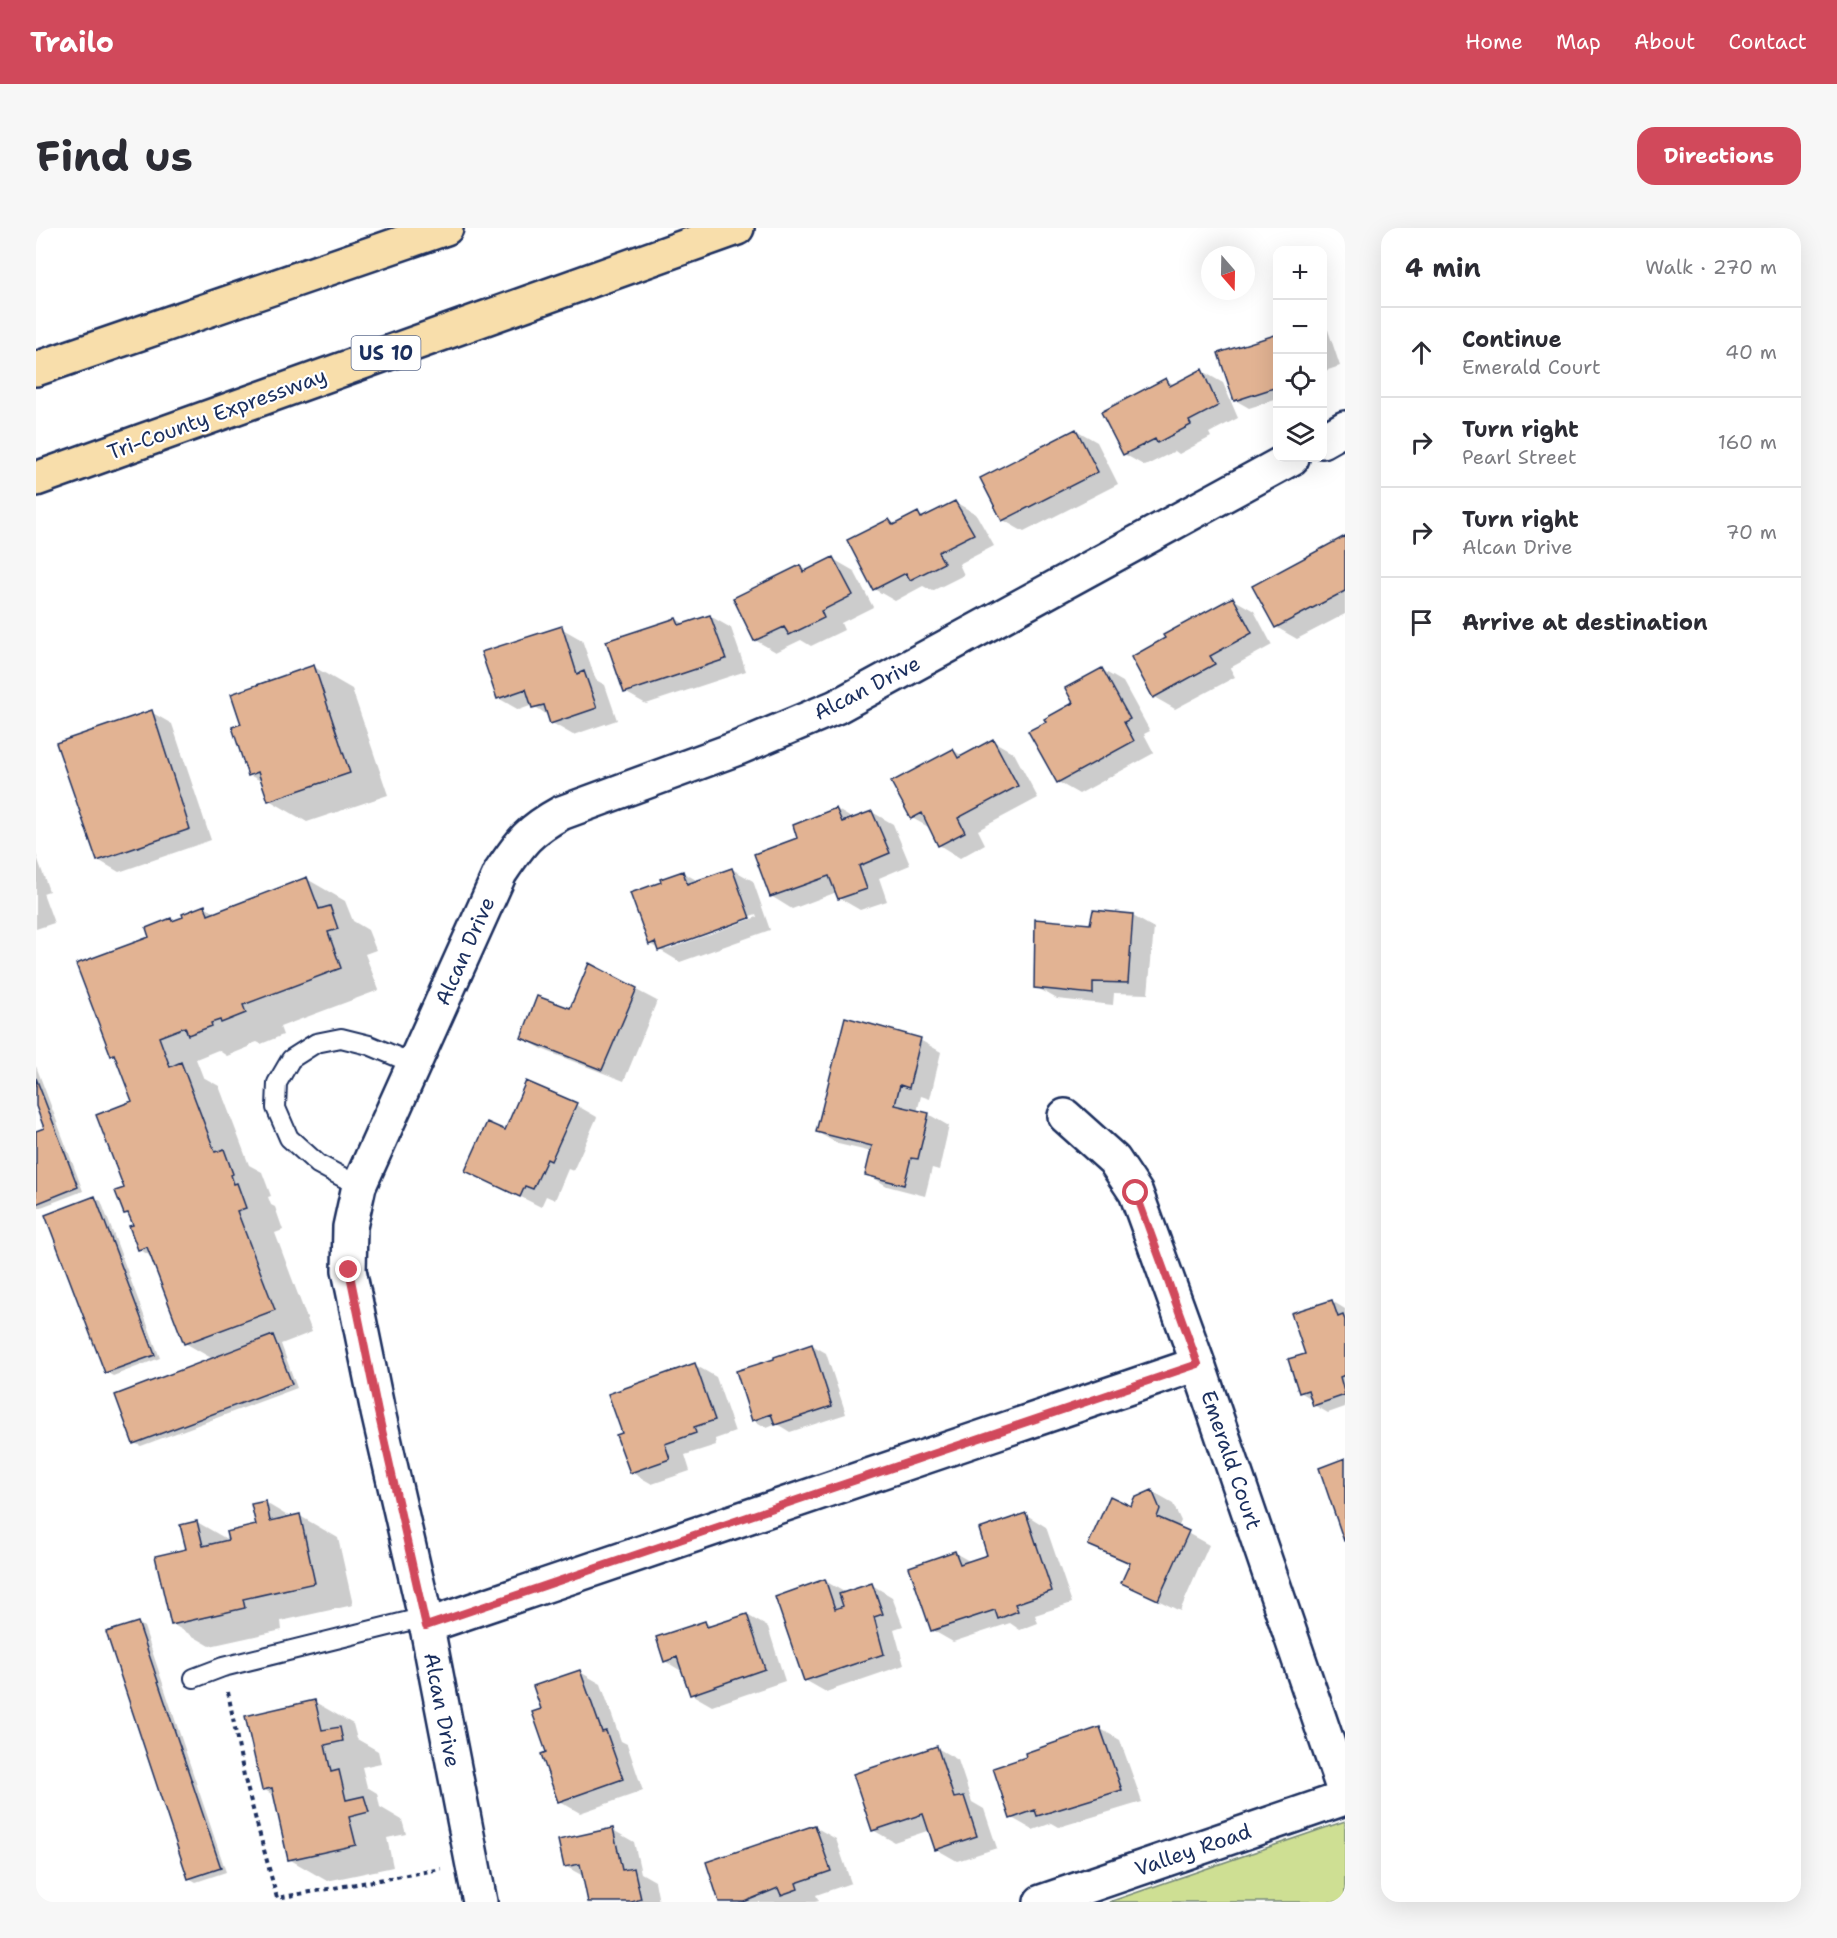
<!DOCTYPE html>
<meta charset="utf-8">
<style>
:root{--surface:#fff;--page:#f7f7f7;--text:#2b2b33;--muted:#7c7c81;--line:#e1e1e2;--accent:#d1495b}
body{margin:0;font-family:"Shantell Sans",sans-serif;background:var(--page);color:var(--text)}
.controls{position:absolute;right:18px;top:18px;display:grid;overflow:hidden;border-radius:12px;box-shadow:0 6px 24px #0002}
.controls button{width:54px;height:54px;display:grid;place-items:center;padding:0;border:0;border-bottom:2px solid var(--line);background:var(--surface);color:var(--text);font:30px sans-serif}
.compass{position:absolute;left:1165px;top:18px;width:54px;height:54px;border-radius:50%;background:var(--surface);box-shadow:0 6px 24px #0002;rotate:160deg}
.stop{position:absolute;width:18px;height:18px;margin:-14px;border:4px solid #d1495b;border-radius:50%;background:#fff}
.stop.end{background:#d1495b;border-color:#fff;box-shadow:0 2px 6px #0008}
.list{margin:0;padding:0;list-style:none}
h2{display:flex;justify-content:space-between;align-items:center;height:78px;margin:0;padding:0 24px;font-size:26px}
h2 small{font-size:20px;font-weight:400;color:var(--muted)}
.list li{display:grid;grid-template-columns:39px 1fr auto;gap:18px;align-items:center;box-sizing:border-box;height:90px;padding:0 24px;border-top:2px solid var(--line)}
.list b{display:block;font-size:22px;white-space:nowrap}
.list p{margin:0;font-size:20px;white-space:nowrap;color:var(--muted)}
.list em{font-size:20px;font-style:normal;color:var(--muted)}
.icon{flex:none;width:33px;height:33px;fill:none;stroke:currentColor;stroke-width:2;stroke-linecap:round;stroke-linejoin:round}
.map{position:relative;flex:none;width:1309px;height:1674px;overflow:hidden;border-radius:18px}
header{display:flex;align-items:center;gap:36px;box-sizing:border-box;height:84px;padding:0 30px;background:var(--accent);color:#fff}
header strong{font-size:28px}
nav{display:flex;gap:33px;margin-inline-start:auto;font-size:21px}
.intro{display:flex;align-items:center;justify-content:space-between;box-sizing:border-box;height:144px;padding:0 36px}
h1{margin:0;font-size:42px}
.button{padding:15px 27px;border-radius:18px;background:var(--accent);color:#fff;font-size:21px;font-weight:700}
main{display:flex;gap:36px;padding:0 36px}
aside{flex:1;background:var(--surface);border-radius:18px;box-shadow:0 6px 24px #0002}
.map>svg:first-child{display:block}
.green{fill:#cedf93;stroke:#748778;stroke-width:1.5}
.shadow{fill:#0003;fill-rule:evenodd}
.building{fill:#e2b393;stroke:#1b2f5e;stroke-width:1.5}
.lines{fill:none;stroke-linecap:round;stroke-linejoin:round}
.lane-casing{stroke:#1b2f5e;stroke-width:22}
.street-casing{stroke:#1b2f5e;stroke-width:38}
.secondary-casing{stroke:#1b2f5e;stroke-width:38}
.highway-casing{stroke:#1b2f5e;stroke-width:38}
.path{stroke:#1b2f5e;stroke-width:4;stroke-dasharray:4.5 4.5;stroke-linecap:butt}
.lane{stroke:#fff;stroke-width:18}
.street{stroke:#fff;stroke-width:33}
.secondary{stroke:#fff;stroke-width:33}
.highway{stroke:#f8deab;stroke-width:33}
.route{stroke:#d1495b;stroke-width:8}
.labels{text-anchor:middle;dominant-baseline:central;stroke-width:4.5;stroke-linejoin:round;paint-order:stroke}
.shield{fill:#fff;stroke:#5f6d8e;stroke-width:1.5}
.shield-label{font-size:20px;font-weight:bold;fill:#1b2f5e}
.street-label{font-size:21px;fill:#1b2f5e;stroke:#fff}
</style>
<header>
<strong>Trailo</strong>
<nav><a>Home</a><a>Map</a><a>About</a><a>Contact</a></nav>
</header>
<div class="intro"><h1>Find us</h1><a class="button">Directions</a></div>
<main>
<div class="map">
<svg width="1309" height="1674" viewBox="0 0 1309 1674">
<rect width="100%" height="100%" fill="#fff"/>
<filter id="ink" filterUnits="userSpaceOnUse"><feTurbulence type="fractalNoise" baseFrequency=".0167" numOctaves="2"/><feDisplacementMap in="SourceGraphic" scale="12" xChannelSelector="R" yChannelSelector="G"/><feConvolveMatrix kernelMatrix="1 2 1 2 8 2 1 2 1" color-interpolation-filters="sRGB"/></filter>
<g filter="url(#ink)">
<path class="green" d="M 1309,1593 L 1309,1674 L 1073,1674 Z"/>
<path class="shadow" d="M 1286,99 L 1292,102 L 1304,138 L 1286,144 Z
M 1242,108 L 1242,171 L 1213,180 L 1199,172 Z
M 1166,143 L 1187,155 L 1202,190 L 1173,205 L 1175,209 L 1143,226 L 1139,223 L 1109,238 L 1088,226 L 1067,185 L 1130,152 L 1139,157 Z
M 1040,202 L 1061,214 L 1082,256 L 988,304 L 967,292 Z
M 919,274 L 940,286 L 958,318 L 923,336 L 928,347 L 896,363 L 887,358 L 859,373 L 838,361 L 853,292 L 861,297 L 882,286 L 889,290 Z
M 1309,309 L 1309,386 L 1261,411 L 1240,399 L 1218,359 Z
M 797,331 L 818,343 L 837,379 L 805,395 L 808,402 L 775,418 L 765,412 L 740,424 L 719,412 L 764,339 L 772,343 Z
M 1197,371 L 1218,383 L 1236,417 L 1194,440 L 1199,449 L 1139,481 L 1118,469 Z
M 674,388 L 695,400 L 710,443 L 610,476 L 589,464 L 640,391 L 649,396 Z
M 525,400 L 546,412 L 560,452 L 569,457 L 581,492 L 537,507 L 516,495 L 514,489 L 497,477 L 483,482 L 462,470 Z
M 278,439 L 316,461 L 352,567 L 271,594 L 233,572 L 227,554 L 213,547 L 207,497 Z
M 1066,442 L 1087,454 L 1114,503 L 1108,506 L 1118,525 L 1043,566 L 1022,554 L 1039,475 Z
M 115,484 L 136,496 L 175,612 L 83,644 L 62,632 Z
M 957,513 L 978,525 L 1002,570 L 942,602 L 949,616 L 924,630 L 903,617 L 896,601 L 876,590 L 917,522 L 928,529 Z
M 800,581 L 817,591 L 836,584 L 857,596 L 874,637 L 843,650 L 851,673 L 824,682 L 803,670 L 801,664 L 756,681 L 735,668 L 763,611 Z
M 0,626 L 13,663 L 7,665 L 18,695 L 0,701 Z
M 696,641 L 717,653 L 734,702 L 644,734 L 614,716 L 627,655 L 646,644 L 662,653 ZM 720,686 L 721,689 L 630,722 L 630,718 Z
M 271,651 L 309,673 L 317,693 L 332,702 L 340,722 L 329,726 L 343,762 L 244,799 L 247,807 L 225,816 L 221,814 L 213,817 L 213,819 L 191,828 L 182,822 L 160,831 L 167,849 L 183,858 L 213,937 L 226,944 L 235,968 L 232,969 L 235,977 L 239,979 L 247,1002 L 239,1005 L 276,1104 L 245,1116 L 261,1160 L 105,1218 L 98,1215 L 177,1131 L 149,1115 L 116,1029 L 103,1021 L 99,998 L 95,988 L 89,985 L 90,961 L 98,873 L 81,830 L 76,827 L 115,709 L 135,692 L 139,694 L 169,679 L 180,685 Z
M 1097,688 L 1118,700 L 1112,766 L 1078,765 L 1077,777 L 1021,771 L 1000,759 L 1056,698 Z
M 553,737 L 621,773 L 588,853 L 508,822 L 487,810 L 535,781 Z
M 884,812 L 905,824 L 894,871 L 885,868 L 881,884 L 892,886 L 913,898 L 903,942 L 896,940 L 889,968 L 851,958 L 831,946 L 836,924 L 802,916 L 781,904 Z
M 0,838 L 47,963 L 0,981 L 0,905 L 10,901 L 0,877 Z
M 540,877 L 561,889 L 537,943 L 532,941 L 519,972 L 510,968 L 505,979 L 431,942 L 470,903 Z
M 59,970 L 65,973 L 124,1130 L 77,1148 L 70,1144 Z
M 1296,1073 L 1309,1081 L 1309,1179 L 1292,1185 L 1278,1177 L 1276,1171 L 1264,1164 L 1271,1127 Z
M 776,1117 L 790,1125 L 810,1186 L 754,1204 L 741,1196 L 731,1200 L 717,1192 L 740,1132 Z
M 659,1137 L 680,1149 L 699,1204 L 679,1211 L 680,1217 L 649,1227 L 654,1243 L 616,1256 L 595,1244 L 588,1206 Z
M 1116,1264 L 1137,1276 L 1145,1293 L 1142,1300 L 1173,1317 L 1144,1383 L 1087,1355 L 1095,1337 L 1054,1316 Z
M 230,1275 L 255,1290 L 264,1288 L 302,1310 L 317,1377 L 245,1393 L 246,1402 L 174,1418 L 136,1396 L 151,1322 L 161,1294 L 194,1313 L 222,1298 Z
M 989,1286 L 1010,1299 L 1036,1375 L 999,1387 L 1002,1395 L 984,1402 L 974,1395 L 917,1414 L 896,1402 L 919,1325 L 935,1334 L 953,1327 Z
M 789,1353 L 810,1365 L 836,1357 L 856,1369 L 867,1398 L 858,1401 L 868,1437 L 790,1464 L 769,1452 Z
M 711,1387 L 732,1399 L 749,1453 L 676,1478 L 655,1466 L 647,1444 L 629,1433 L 669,1394 L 676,1399 Z
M 102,1395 L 108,1399 L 190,1644 L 160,1654 L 153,1650 Z
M 544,1444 L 565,1456 L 585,1513 L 591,1516 L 607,1563 L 544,1585 L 523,1573 L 507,1482 Z
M 279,1474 L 317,1496 L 321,1511 L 342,1523 L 345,1535 L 326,1539 L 331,1559 L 341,1565 L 344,1579 L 366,1592 L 370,1606 L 351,1610 L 357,1639 L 291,1653 L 253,1631 L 239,1568 L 227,1561 Z
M 1063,1500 L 1084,1512 L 1106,1574 L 1023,1599 L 1016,1595 L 997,1602 L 976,1590 Z
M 901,1520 L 922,1532 L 936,1574 L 948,1581 L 961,1620 L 921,1633 L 900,1621 L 894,1602 L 858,1614 L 837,1602 Z
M 779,1599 L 800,1611 L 815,1655 L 780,1667 L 783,1673 L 779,1674 L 685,1674 Z
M 577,1602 L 598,1614 L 605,1645 L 619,1653 L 623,1674 L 554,1674 L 549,1649 L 529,1638 Z"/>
<path class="building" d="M 1242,106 L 1242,152 L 1239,153 L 1241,159 L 1198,173 L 1182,125 Z
M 1166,141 L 1182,178 L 1153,193 L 1155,197 L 1121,215 L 1119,211 L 1087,227 L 1065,184 L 1130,150 L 1134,158 Z
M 1040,201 L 1062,244 L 966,293 L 944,250 Z
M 919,273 L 938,306 L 902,324 L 908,335 L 874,352 L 870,345 L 837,362 L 811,312 L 853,291 L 857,297 L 882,284 L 885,290 Z
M 1309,308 L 1309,363 L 1239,400 L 1216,358 Z
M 797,329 L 817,367 L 785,383 L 788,390 L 753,407 L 748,399 L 718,413 L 697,370 L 764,337 L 767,344 Z
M 1197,369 L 1216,405 L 1174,428 L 1179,436 L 1117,470 L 1095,429 L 1129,410 L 1127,407 Z
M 674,387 L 690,431 L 588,465 L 570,413 L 640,390 L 643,397 Z
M 526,398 L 541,446 L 548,443 L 561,480 L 514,496 L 508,477 L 496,480 L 490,461 L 461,471 L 445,424 Z
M 278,437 L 314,545 L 232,573 L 222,544 L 212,548 L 196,499 L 205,496 L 195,466 Z
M 1066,440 L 1094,491 L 1088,494 L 1098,513 L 1021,555 L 992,503 L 1010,494 L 1008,491 L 1037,475 L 1029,460 Z
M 116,482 L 154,601 L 61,633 L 20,515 Z
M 957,511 L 982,558 L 922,590 L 929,604 L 902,618 L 886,585 L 875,591 L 855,554 L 917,521 L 922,530 Z
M 800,580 L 806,594 L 836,583 L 854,625 L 823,638 L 831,661 L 802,671 L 793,648 L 734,669 L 718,626 L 761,610 L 757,597 Z
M 696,640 L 714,690 L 622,723 L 619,714 L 613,717 L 594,665 L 625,654 L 624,651 L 647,643 L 651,656 Z
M 271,649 L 283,681 L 294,678 L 302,701 L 292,704 L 305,740 L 207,777 L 210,785 L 185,795 L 184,792 L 175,795 L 176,798 L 152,807 L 149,799 L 123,809 L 134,839 L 145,834 L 179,924 L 188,921 L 197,946 L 195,947 L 198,956 L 201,955 L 210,980 L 201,983 L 239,1082 L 148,1116 L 111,1019 L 102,1022 L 93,998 L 97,997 L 92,985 L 88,986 L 79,963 L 88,960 L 60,887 L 96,873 L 78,826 L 75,828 L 40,736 L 113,709 L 110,700 L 135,690 L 136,693 L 147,689 L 146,686 L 169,677 L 172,687 Z
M 1057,682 L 1097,686 L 1092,755 L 1057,754 L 1057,766 L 998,760 L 999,691 L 1054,696 Z
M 553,735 L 601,760 L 566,842 L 485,810 L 501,768 L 534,780 Z
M 809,789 L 885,810 L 873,860 L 864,857 L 859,877 L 893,885 L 882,931 L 875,930 L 868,957 L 829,947 L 836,918 L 780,904 Z
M 0,850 L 42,959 L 0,976 L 0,903 L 8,900 L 0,878 Z
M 490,853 L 541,875 L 515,933 L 511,931 L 497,961 L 489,958 L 484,969 L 429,943 L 451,894 L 469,902 Z
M 59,968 L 119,1127 L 69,1145 L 9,987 Z
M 1296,1072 L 1302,1089 L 1307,1087 L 1309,1092 L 1309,1147 L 1304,1149 L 1309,1167 L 1277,1178 L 1272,1162 L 1263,1165 L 1252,1131 L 1269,1126 L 1255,1085 Z
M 237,1107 L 256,1156 L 97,1216 L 79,1167 Z
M 776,1116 L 796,1178 L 739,1197 L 735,1186 L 716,1193 L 700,1143 L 738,1131 L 738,1129 Z
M 659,1135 L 679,1192 L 658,1199 L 660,1205 L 629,1216 L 634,1231 L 594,1245 L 580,1207 L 586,1205 L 572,1166 Z
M 1309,1230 L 1309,1313 L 1308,1313 L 1283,1240 Z
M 1116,1262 L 1124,1281 L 1121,1289 L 1153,1303 L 1122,1372 L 1085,1355 L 1094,1335 L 1052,1317 L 1074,1268 L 1095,1278 L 1098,1270 Z
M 230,1273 L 234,1293 L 264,1286 L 279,1355 L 207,1371 L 209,1380 L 135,1397 L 119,1328 L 150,1321 L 144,1297 L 161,1293 L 167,1318 L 192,1312 L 190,1304 L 220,1297 L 215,1276 Z
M 990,1285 L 1016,1363 L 979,1376 L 982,1383 L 962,1391 L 959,1382 L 895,1403 L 873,1339 L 919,1323 L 924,1336 L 951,1327 L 943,1301 Z
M 789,1351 L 799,1381 L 807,1378 L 803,1366 L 836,1355 L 847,1386 L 838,1389 L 848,1426 L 768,1453 L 739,1369 Z
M 711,1386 L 729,1441 L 654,1467 L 641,1429 L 628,1434 L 620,1409 L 669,1393 L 671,1399 Z
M 102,1394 L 185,1640 L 152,1651 L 70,1404 Z
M 544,1442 L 566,1504 L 570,1503 L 587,1551 L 522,1574 L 505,1526 L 510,1524 L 496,1484 L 505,1481 L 497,1458 Z
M 279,1472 L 286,1502 L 304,1499 L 307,1513 L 289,1517 L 295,1544 L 303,1542 L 310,1572 L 328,1568 L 333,1584 L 313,1589 L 320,1617 L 252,1632 L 236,1560 L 226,1562 L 209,1488 Z
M 1064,1499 L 1086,1562 L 1001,1588 L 999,1582 L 974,1591 L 957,1540 L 990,1529 L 989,1525 Z
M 901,1518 L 918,1570 L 928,1568 L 941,1608 L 899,1622 L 887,1586 L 836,1603 L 817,1546 Z
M 779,1597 L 795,1643 L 760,1655 L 762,1661 L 745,1667 L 742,1660 L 708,1674 L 683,1674 L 670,1634 Z
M 577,1600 L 586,1642 L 598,1640 L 605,1671 L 596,1674 L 552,1674 L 544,1636 L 528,1639 L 522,1612 Z"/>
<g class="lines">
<g class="lane-casing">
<path id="lane" d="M 323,958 L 282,936 L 253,910 L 240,880 L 241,855 L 255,831 L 280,815 L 305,810 L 333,817 L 378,836
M 158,1450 L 187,1439 L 389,1389"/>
</g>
<g class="street-casing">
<path id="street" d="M 1286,213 L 1309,200
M 1029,888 L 1078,932 L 1100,965 L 1162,1136 L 1309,1566
M 390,1398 L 1162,1136
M 444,1674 L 389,1389 L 342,1184 L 313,1042 L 314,999 L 323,958 L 464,645 C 485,614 492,603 525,585 L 702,520 L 800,479 L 1256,230"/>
</g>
<g class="secondary-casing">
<path id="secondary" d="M 1005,1674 L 1309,1570"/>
</g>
<g class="highway-casing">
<path id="highway" d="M 0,141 L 410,0
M 0,251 L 701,0"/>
</g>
<path class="path" d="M 192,1464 L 208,1548 L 241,1670 L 405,1641"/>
<use href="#lane" class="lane"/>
<use href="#street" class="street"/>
<use href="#secondary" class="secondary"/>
<use href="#highway" class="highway"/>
</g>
</g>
<g class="lines" filter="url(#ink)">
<path class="route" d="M 313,1042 L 342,1184 L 390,1398 L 1162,1136 L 1100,965"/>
</g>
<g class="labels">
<rect class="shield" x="315.5" y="108" width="69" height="34" rx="4.5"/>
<g class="shield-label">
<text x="350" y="125">US 10</text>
</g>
<g class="street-label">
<text transform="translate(181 186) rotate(-20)">Tri-County Expressway</text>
<text transform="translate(831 460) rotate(-27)">Alcan Drive</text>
<text transform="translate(429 723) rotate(-66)">Alcan Drive</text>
<text transform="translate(1195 1232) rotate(71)">Emerald Court</text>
<text transform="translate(406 1482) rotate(79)">Alcan Drive</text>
<text transform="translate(1157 1622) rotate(-19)">Valley Road</text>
</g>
</g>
</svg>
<div class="controls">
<button>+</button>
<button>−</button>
<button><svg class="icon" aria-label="locate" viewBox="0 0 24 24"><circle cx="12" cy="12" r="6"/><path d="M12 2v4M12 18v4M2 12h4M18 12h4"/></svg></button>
<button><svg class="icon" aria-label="layers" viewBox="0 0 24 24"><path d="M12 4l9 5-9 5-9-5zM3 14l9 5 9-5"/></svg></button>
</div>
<svg class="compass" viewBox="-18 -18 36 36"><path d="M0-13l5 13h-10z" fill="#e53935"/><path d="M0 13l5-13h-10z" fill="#7c7c81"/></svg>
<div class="stop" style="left:1100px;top:965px"></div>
<div class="stop end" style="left:313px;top:1042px"></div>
</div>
<aside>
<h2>4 min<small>Walk · 270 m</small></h2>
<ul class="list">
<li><svg class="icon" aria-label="ahead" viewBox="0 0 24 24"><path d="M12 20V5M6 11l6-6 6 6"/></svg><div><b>Continue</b><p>Emerald Court</p></div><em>40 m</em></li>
<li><svg class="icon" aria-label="right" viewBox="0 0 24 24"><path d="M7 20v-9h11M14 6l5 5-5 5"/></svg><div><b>Turn right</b><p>Pearl Street</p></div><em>160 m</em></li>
<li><svg class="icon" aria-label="right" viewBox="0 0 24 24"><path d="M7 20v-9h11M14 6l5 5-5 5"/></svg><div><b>Turn right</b><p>Alcan Drive</p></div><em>70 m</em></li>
<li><svg class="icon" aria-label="arrive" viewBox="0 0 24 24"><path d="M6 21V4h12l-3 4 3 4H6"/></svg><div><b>Arrive at destination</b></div></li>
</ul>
</aside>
</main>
